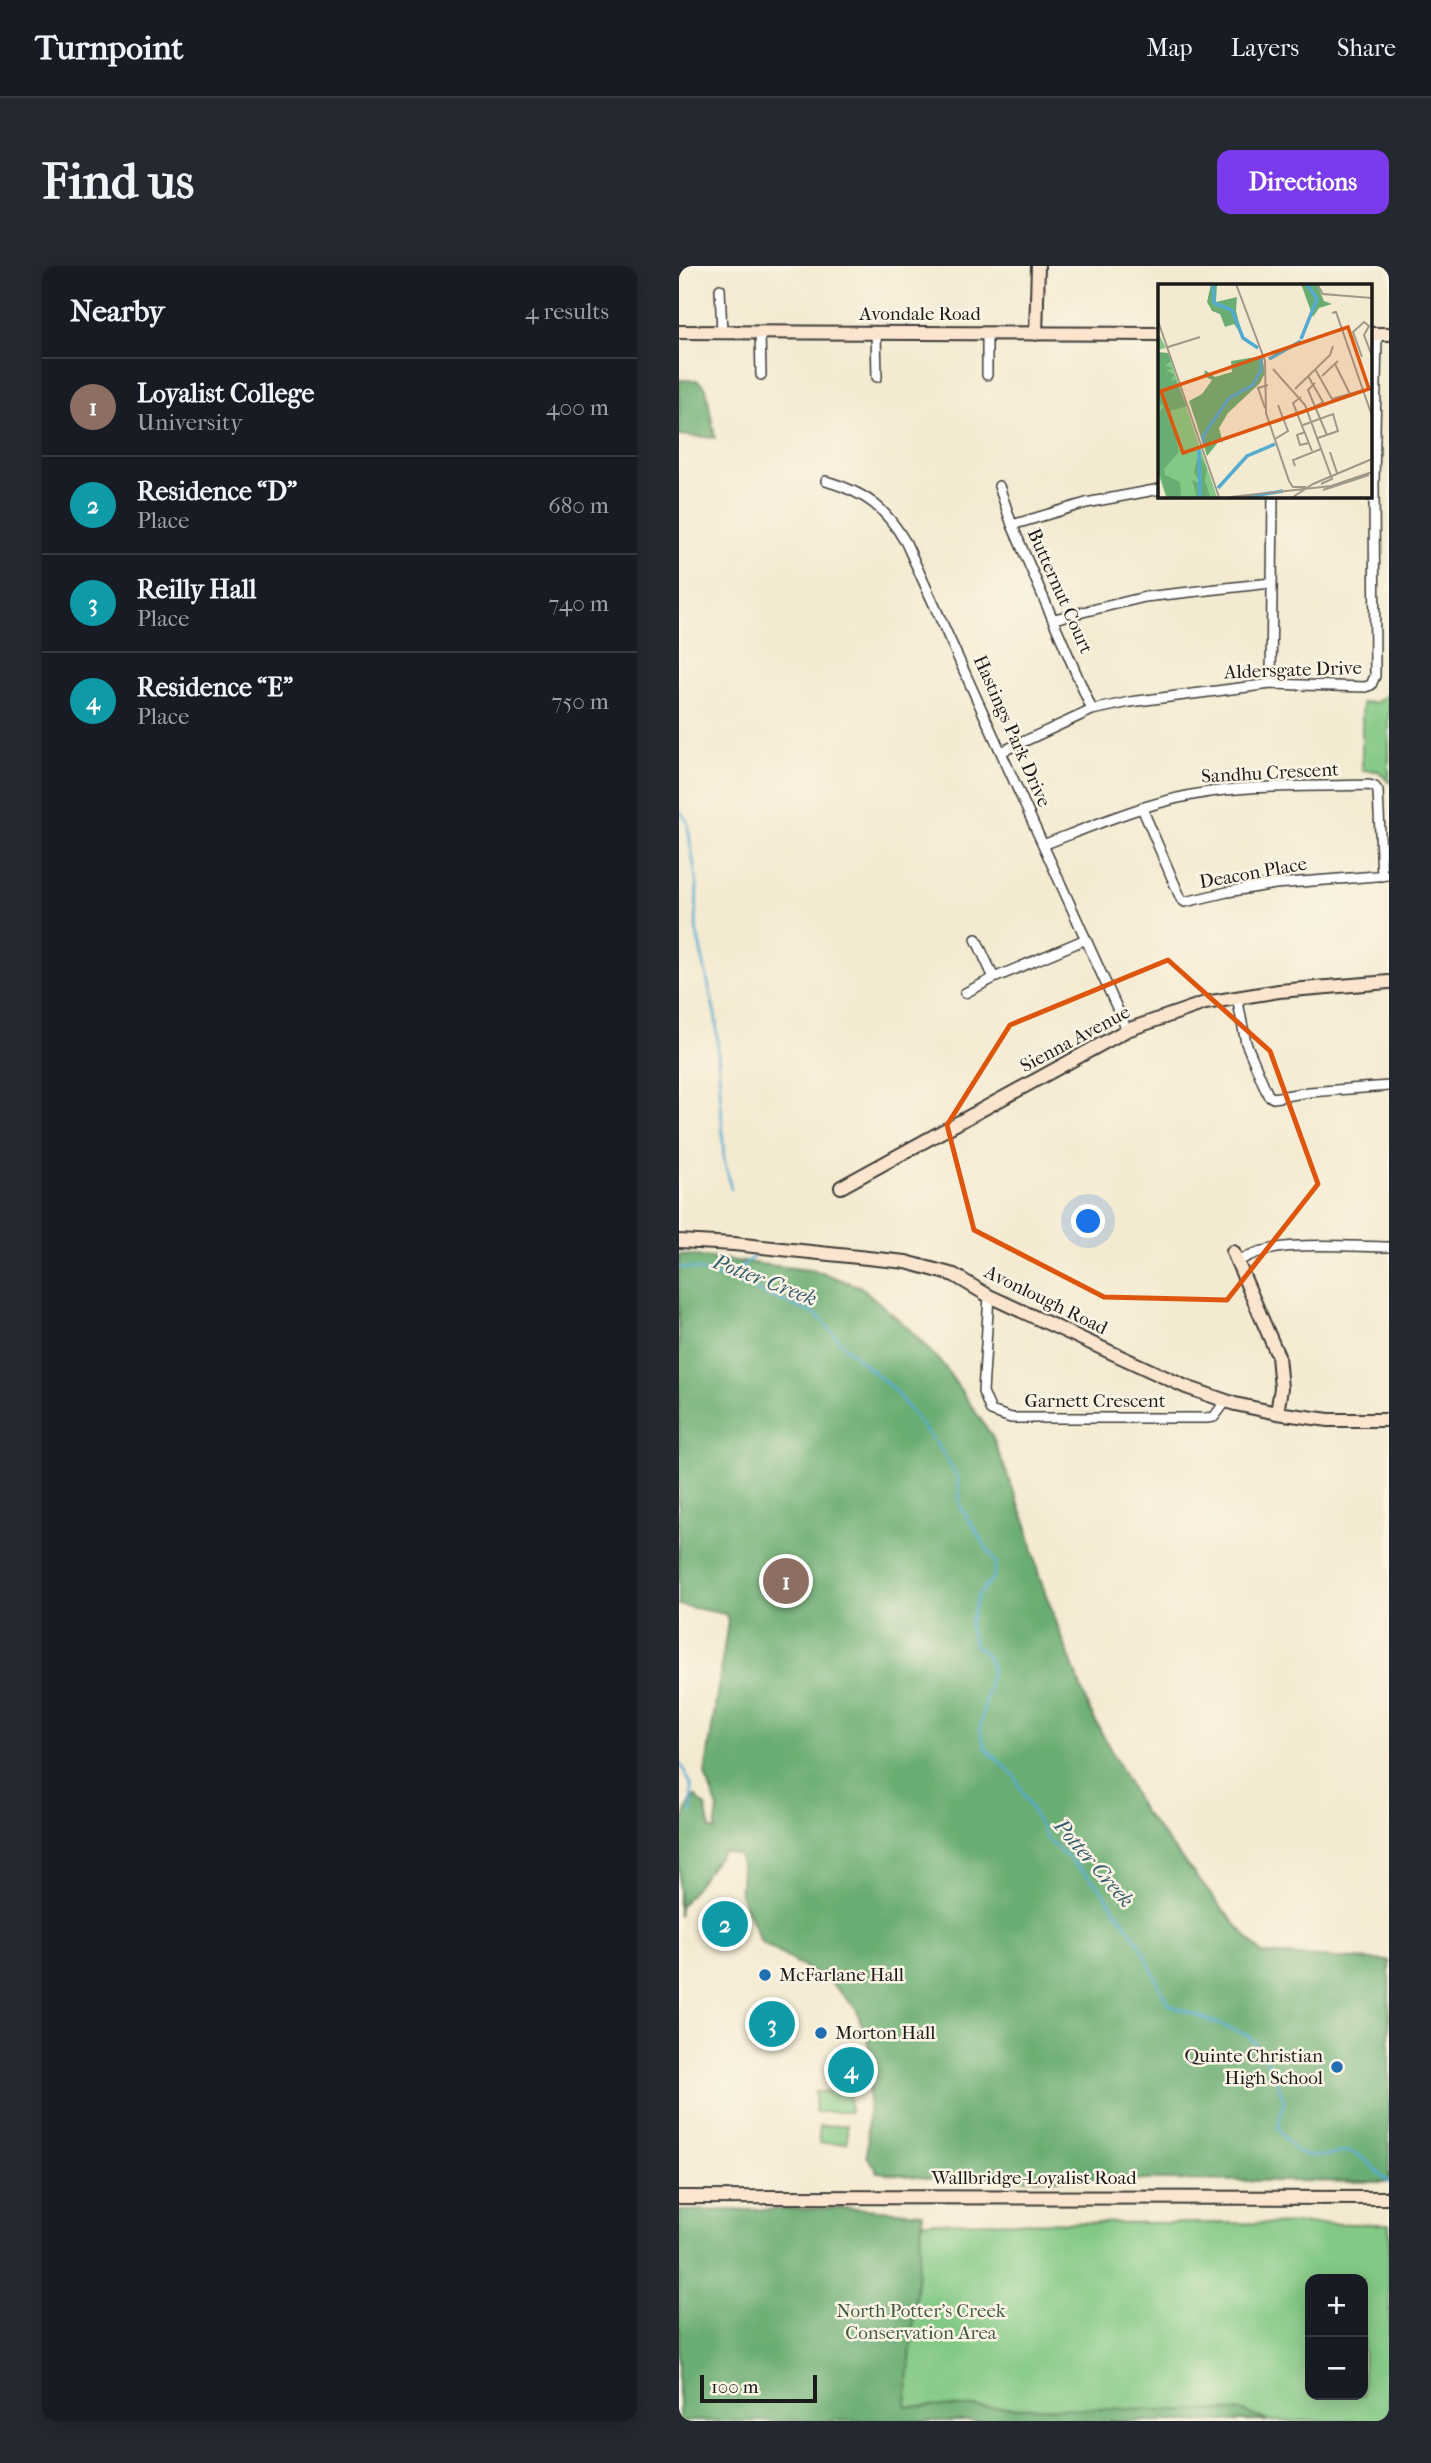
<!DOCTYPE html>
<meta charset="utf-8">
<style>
:root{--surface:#171b24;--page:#242831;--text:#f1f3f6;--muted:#9ea1a6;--line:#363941;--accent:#7c3aed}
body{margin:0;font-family:"IM FELL French Canon",serif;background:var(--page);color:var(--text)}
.controls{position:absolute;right:21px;bottom:21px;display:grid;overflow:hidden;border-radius:14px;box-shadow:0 4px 18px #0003}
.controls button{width:63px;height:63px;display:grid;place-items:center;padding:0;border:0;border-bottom:2px solid var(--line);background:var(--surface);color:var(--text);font:35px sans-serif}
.scale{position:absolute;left:21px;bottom:18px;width:117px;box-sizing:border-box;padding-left:7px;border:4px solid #1c1c1c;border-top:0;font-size:19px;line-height:24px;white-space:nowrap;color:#1c1c1c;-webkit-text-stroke:5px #fcf5e5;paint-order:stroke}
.you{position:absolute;left:410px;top:956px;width:24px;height:24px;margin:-18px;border:5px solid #fff;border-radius:50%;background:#1a73e8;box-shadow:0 0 0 10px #1a73e833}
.badge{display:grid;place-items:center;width:46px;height:46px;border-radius:50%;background:var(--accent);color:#fff;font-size:23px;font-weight:700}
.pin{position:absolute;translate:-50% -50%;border:4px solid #fff;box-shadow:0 2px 7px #0006}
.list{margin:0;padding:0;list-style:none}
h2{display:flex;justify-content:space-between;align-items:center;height:91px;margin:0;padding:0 28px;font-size:30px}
h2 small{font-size:23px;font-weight:400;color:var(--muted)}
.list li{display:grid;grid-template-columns:46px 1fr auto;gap:21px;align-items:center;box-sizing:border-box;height:98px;padding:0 28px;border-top:2px solid var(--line)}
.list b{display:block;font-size:26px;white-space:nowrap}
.list p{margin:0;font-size:23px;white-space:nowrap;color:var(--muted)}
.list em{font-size:23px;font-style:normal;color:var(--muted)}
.map{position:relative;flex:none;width:710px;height:2155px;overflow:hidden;border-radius:14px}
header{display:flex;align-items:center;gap:42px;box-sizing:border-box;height:98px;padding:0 35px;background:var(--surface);border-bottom:2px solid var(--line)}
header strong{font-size:33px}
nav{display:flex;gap:38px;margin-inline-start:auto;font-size:24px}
.intro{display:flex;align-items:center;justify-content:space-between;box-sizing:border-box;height:168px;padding:0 42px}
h1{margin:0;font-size:49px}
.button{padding:18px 32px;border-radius:14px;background:var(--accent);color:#fff;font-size:24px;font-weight:700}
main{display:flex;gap:42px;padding:0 42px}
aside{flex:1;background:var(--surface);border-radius:14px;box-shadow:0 4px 18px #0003}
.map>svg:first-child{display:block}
.green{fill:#83c985;stroke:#507250;stroke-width:2;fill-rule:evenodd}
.forest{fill:#6aad72;stroke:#436447;stroke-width:2}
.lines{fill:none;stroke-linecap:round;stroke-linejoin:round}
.stream{stroke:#54abd1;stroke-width:2.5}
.street-casing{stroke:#3c3b37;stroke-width:12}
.secondary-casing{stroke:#3c3b37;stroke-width:16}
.street{stroke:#fff;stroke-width:9}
.secondary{stroke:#fbe5cf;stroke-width:12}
.marked{fill:none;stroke:#de560d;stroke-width:5;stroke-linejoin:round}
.poi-dot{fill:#1f6fb2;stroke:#fcf5e5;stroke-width:2.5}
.labels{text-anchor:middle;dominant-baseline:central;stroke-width:5;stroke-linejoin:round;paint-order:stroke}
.street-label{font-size:19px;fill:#1c1c1c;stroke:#fcf5e5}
.poi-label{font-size:19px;fill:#1c1c1c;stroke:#fcf5e5;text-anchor:start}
.park-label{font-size:19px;fill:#405941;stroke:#fcf5e5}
.water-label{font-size:21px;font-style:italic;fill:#355c6d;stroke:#fcf5e5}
.inset-river{fill:none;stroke:#54abd1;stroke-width:3.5}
.inset-road{fill:none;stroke:#9e9889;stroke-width:2}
.view{fill:#de560d;fill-opacity:0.15;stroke:#de560d;stroke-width:3.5}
.inset-edge{fill:none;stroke:#1c1c1c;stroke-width:3.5}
</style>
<header>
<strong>Turnpoint</strong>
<nav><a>Map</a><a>Layers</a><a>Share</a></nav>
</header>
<div class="intro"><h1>Find us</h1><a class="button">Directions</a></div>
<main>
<aside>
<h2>Nearby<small>4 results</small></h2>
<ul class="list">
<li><span class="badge" style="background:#8d6e63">1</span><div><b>Loyalist College</b><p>University</p></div><em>400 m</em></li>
<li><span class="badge" style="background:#0f9aa8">2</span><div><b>Residence “D”</b><p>Place</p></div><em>680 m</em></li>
<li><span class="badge" style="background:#0f9aa8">3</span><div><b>Reilly Hall</b><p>Place</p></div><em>740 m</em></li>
<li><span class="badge" style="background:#0f9aa8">4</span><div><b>Residence “E”</b><p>Place</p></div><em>750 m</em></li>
</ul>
</aside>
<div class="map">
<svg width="710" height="2155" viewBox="0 0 710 2155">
<rect width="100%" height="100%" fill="#fcf5e5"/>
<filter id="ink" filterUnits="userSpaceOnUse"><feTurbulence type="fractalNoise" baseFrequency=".0143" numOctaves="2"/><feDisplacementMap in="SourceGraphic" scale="14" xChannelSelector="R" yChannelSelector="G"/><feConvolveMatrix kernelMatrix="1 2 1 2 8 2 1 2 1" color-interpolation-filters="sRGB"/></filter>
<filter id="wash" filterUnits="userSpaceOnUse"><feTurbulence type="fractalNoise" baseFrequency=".00686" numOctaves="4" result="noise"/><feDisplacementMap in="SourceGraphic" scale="28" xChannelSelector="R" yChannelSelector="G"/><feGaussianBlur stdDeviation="1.57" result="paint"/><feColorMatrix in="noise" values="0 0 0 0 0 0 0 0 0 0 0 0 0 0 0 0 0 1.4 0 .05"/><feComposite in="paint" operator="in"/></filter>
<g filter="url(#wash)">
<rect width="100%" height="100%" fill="#f4ead1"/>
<path class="green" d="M 710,427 L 710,516 L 699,505 L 683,504 L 683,437 L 698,436 Z
M 171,1825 L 171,1846 L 136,1846 L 136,1826 Z
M 168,1859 L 168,1877 L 140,1877 L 140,1860 Z
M 0,1955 L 710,1958 L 710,2155 L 0,2155 ZM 631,2013 L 684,2013 L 684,2129 L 631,2129 Z"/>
<path class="forest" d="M 0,114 L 18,114 L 27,122 L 36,172 L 0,169 Z
M 0,988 L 138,1005 L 182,1021 L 229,1062 L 265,1100 L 313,1170 L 348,1259 L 360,1310 L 410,1443 L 464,1545 L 545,1645 L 583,1688 L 710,1695 L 710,1916 L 247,1912 L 199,1906 L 188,1890 L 191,1783 L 177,1742 L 154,1719 L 82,1676 L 61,1628 L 63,1605 L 60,1589 L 44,1585 L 1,1641 L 0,1651 L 0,1570 C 7,1553 4,1544 16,1530 L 26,1540 L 31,1563 L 36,1565 L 39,1543 L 26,1509 L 49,1355 L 46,1348 L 0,1339 Z
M 172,1942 L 244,1947 L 227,2140 L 562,2145 L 589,2155 L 0,2155 L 0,1945 Z"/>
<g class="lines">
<path class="stream" d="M 0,544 L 8,555 L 18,619 L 17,662 L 37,753 L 45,892 L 52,923
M 0,1001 L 17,1003 L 49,1013 L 138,1049 L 167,1082 L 214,1123 L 264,1187 L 279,1213 L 281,1239 L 317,1297 L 314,1312 L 299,1329 L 290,1359 L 296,1379 L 309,1390 L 313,1402 L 301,1463 L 307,1483 L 335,1509 L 367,1572 L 419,1619 L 460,1677 L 489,1738 L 570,1770 L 592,1800 L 605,1834 L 599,1861 C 615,1889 624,1894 656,1888 C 663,1886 670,1884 677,1888 C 689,1893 700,1908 710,1917
M 49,1013 L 76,989
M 0,1495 L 12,1518 L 13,1547"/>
</g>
</g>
<g filter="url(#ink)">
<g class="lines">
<g class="street-casing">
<path id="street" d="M 41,23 L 43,66
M 81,66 L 82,109
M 197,67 L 198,111
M 308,68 L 308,109
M 147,215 C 187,227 206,241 227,277 L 448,764
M 320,220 L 333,259 L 413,444
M 333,259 L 407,237 L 481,223
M 375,353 L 466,331 L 592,317
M 592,418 L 594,229
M 322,486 L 413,444 L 451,436 L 592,418 L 686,421 L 692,419 L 696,410 L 695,216 L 698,68
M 463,542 L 502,633 L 506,636 L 548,626 L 596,618 L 710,609
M 364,579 C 413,560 461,539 513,529 C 571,518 631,521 690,519 L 696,521 L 699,525 L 703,610
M 297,673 L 315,712
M 286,727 L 315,712 L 407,673
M 558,731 L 567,777 L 589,829 L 594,832 L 630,826 L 710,820
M 559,996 C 591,972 668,981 710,981
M 310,1030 L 304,1126 L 312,1145 L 332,1152 L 528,1152 L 535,1151 L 547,1135"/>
</g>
<g class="secondary-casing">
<path id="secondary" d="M 0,66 L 481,68
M 357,68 L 359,0
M 691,68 L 710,68
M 162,921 L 448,764 L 526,737 L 600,725 L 710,716
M 0,975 L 55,978 L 227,996 L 275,1009 L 310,1030 L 507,1121 L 556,1138 L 598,1147 L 650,1154 L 710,1154
M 554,986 L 599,1090 L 602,1122 L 598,1147
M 0,1931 L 710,1932"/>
</g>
<use href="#street" class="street"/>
<use href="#secondary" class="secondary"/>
</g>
</g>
<path class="marked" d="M 489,694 L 591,785 L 639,918 L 548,1034 L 425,1031 L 295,964 L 268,859 L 331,759 Z"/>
<g class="poi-dot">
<circle cx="86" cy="1709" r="7"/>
<circle cx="142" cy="1767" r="7"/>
<circle cx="658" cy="1801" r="7"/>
</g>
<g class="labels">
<g class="street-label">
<text x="241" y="48">Avondale Road</text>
<text transform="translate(381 325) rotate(66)">Butternut Court</text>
<text transform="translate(614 404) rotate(-2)">Aldersgate Drive</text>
<text transform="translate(333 465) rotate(66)">Hastings Park Drive</text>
<text transform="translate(591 507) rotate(-3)">Sandhu Crescent</text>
<text transform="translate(574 607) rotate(-10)">Deacon Place</text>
<text transform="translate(396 773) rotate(-28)">Sienna Avenue</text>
<text transform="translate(367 1034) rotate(26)">Avonlough Road</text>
<text x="416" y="1135">Garnett Crescent</text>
<text x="355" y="1912">Wallbridge-Loyalist Road</text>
</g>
<g class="poi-label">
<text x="100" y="1709">McFarlane Hall</text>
<text x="156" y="1767">Morton Hall</text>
<text x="644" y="1790" text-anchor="end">Quinte Christian<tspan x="644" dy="22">High School</tspan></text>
</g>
<g class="park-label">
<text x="242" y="2045">North Potter's Creek<tspan x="242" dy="22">Conservation Area</tspan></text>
</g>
<g class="water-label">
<text transform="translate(86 1014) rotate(21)">Potter Creek</text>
<text transform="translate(415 1597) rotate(49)">Potter Creek</text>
</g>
</g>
<g transform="translate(479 18)">
<rect width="214" height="214" fill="#f4ead1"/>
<path d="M 0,48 L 8,64 L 0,66 L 2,71 L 10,69 L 59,213 L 8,213 L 0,189 Z" fill="#83c985"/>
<path d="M 53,0 L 59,0 L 58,18 L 79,13 L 78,27 L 85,53 L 76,40 L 67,43 L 62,30 L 54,27 L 49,18 ZM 143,0 L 159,0 L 166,17 L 174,20 L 161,24 L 155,33 ZM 0,68 L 10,69 L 13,77 L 7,82 L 15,84 L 8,87 L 16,90 L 13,98 L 17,95 L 29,122 L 12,127 L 21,168 L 6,185 L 7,191 L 22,198 L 23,213 L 9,213 L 0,185 L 0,131 L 5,122 L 0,119 ZM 104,72 L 107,89 L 102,99 L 70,129 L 61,144 L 65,159 L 61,157 L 49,172 L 31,117 L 44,110 L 54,96 L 46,92 L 47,86 L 57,93 L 74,88 L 73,77 ZM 39,175 L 44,175 L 49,184 L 47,196 L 52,212 L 39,213 L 34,196 L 43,200 L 36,188 Z" fill="#6aad72"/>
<path class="inset-river" d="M 55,0 L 56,19 L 74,26 L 85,54 L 100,64M 143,55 L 159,15 L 149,0M 111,75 L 143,57M 46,159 L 45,152 L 71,114 L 95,101 L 103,86 L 103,72M 41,166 L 42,213M 60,204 L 89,172 L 117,160M 89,213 L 125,207"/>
<path class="inset-road" d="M 78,0 L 107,77 L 108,129 L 131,197 L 135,203 L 148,203M 159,0 L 165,10 L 214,14M 174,29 L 178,28 L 214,132M 0,37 L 61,213M 10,63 L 42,53M 204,73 L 195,48 L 206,38 L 211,42 L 206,51 L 214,72M 177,80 L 192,110M 115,85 L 147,121 L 174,195 L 163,200M 157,85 L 174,115 L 205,106M 150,92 L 165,118 L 158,122M 164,92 L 180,77M 157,99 L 150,106 L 169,151M 137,105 L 172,71 L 175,62M 143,113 L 135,119 L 154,167M 107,124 L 100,104 L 110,101M 145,141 L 175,130 L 180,147 L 160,154M 147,148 L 139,151 L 142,161 L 151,159M 117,155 L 130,147 L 120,121M 172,168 L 179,189M 137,182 L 135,176 L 163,165M 165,206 L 211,191M 72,213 L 173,202 L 214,188M 135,213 L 155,200 L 214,175"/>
<path class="view" d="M 190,43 L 211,105 L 25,169 L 3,107 Z"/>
<rect width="214" height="214" class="inset-edge"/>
</g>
</svg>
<div class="controls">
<button>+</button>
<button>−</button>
</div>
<div class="scale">100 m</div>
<div class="you"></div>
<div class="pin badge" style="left:107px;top:1315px;background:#8d6e63">1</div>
<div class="pin badge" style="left:46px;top:1658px;background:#0f9aa8">2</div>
<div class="pin badge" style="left:93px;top:1758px;background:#0f9aa8">3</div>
<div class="pin badge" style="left:172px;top:1804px;background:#0f9aa8">4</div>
</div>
</main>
